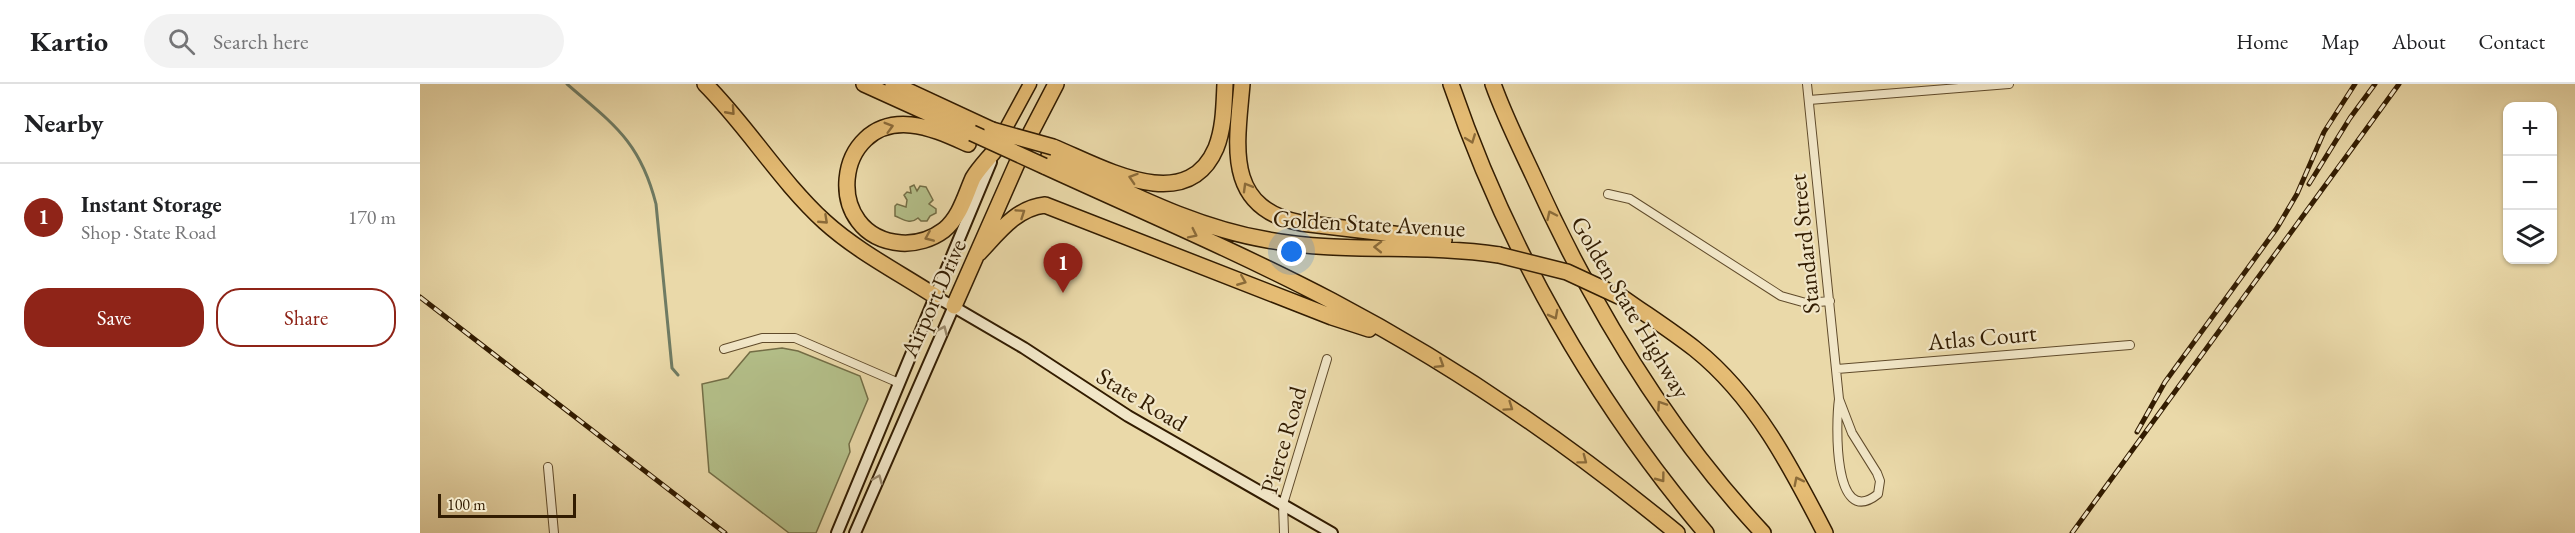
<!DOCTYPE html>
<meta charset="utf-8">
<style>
:root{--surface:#fff;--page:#f2f2f2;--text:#202124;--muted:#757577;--line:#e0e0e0;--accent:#8f2418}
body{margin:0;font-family:"EB Garamond",serif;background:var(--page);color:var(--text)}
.controls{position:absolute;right:18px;top:18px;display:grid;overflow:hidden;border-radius:12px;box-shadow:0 2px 4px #0004}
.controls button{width:54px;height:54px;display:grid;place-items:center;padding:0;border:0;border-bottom:2px solid var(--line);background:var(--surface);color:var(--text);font:30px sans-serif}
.scale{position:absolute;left:18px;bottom:15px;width:138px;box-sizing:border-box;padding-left:6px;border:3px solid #321c01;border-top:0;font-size:16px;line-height:21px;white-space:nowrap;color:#321c01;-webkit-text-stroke:4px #f1e6c7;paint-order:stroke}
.you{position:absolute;left:872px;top:168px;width:21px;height:21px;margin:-15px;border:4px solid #fff;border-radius:50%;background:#1a73e8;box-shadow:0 0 0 9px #1a73e833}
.badge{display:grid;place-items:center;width:39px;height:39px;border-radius:50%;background:var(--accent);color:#fff;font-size:20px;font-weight:700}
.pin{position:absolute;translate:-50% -50px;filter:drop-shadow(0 2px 3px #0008)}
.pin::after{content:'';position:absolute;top:32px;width:21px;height:18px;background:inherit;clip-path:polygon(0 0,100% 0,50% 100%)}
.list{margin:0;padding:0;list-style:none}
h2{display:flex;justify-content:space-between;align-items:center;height:78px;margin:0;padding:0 24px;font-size:26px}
h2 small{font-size:20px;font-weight:400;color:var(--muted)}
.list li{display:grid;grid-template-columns:39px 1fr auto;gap:18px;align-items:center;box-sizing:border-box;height:108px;padding:0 24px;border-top:2px solid var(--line)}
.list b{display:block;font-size:22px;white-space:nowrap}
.list p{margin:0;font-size:20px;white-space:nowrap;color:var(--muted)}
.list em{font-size:20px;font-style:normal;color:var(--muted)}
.actions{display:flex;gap:12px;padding:18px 24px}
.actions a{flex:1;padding:14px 0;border:2px solid var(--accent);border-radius:24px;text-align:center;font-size:21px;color:var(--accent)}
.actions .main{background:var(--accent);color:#fff}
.icon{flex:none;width:33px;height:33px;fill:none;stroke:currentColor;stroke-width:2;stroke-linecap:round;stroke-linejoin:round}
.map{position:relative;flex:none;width:2155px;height:449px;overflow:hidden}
header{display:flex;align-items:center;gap:36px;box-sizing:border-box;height:84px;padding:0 30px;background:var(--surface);border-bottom:2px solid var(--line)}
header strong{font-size:28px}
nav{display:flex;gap:33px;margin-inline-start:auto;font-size:21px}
.search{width:420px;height:54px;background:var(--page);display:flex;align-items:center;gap:15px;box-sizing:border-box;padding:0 21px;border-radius:33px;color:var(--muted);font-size:22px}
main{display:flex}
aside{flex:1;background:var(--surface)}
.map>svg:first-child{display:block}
.green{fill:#b4c08a;stroke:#736e46;stroke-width:1.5}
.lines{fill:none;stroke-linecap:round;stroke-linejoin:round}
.stream{stroke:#6f7b63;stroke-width:3}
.street-casing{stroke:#604b2b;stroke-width:10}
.secondary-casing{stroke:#321c01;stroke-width:14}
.primary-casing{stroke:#321c01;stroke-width:15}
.highway-casing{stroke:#321c01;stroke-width:18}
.street{stroke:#f1e6c7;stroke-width:8}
.secondary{stroke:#f1e6c7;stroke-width:10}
.primary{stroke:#e5bc74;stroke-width:12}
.highway{stroke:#e5bc74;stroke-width:15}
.rail-casing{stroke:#321c01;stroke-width:5}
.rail{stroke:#f1e6c7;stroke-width:3;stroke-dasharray:9;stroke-linecap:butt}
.highway-bridge-casing{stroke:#321c01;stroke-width:18;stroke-linecap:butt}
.highway-bridge{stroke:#e5bc74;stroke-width:15}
.oneway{stroke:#8c6c3a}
.oneway2{stroke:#9b8b6e}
.labels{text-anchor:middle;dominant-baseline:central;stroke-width:4.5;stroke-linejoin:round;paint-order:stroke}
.street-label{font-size:24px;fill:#321c01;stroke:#f1e6c7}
</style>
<header>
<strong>Kartio</strong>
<div class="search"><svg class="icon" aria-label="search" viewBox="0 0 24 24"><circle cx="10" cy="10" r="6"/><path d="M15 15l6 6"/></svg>Search here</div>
<nav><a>Home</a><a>Map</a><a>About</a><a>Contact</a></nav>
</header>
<main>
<aside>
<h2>Nearby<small></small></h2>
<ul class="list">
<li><span class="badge">1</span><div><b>Instant Storage</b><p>Shop · State Road</p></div><em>170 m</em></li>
</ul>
<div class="actions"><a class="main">Save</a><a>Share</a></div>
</aside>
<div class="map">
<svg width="2155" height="449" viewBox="0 0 2155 449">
<rect width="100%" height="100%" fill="#ead9a9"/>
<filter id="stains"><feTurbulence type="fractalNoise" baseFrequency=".00333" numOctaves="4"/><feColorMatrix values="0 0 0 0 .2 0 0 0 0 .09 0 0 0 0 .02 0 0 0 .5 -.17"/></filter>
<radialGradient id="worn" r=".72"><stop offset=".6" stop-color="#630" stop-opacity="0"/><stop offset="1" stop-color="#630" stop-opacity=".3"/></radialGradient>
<path class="green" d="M 494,101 L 497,107 L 500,102 L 506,103 L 513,116 L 509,120 L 516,125 L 516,129 L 510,132 L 507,137 L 501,137 L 498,134 C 490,141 483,135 475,132 L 475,122 L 477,120 L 486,123 L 487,116 L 484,111 L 487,108 L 491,109 L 490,103 Z
M 362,264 L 378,267 L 440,292 L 448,315 L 429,360 L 430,368 L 396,449 L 369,449 L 289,388 L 282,300 L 308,294 L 330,268 Z"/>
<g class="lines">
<path class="stream" d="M 147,0 C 193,40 220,57 236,120 L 252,284 L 258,291"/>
<g class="street-casing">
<path id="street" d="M 1387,0 L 1419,315
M 1389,16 L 1589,0
M 1188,110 L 1210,115 L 1361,212 L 1386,219 L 1410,217
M 304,265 L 342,254 L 375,254 L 479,299
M 1417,285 L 1710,261
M 1419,315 L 1432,349 L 1457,389 L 1460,397 L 1458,410 C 1412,447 1416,336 1419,315 Z
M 128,383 L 134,449
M 864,449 L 863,420 L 907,275"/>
</g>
<g class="secondary-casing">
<path id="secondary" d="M 515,212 L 604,264 L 708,332 L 912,449
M 417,449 L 571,78
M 435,449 L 534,222"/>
</g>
<g class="primary-casing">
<path id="primary" d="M 579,57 L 610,0"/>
</g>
<g class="highway-casing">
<path id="highway" d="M 285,0 C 328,43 360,97 405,138 C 437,167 478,188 515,212
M 444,0 L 552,49
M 473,0 L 572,46
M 822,0 C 817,60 803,124 881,139 L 1024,156
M 1031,0 C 1087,164 1174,317 1286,449
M 1073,0 C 1084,31 1099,61 1113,91 C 1171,220 1246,345 1343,449
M 548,60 C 530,52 511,43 491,41 C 413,33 402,153 481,159 C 496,160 512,155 524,146 C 540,133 545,112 553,94 C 559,84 569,74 576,65
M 633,63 C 680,82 766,134 796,64 C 804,44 804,21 805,0
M 629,72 C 700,104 770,143 848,156 C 925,170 1003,159 1079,171
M 624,82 C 720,126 818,168 912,217 C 1034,281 1150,361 1257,449
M 559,169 C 578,149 596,124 625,121 L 912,233 L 949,245
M 1203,214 C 1227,231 1252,247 1275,265 C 1335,313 1371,383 1405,449
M 534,222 L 609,52 L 636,0"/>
</g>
<use href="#street" class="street"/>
<use href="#secondary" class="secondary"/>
<use href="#primary" class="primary"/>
<use href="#highway" class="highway"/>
<g class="rail-casing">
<path id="rail" d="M 1889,100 L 1930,34 L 1955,0
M 0,213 L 305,449
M 1717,348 L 1745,298 L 1857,144 L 1877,110 L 1904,48 L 1935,0
M 1652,449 L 1979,0"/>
</g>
<use href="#rail" class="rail"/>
<g class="highway-bridge-casing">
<path id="highway-bridge" d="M 572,46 L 633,63
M 552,49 L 624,82
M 1079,171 L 1147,188 L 1203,214"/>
</g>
<use href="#highway-bridge" class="highway-bridge"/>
</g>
<defs><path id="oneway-chevron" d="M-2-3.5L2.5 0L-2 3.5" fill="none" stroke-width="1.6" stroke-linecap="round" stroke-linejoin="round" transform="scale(1.5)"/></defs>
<g class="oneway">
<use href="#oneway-chevron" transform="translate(311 27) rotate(48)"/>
<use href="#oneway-chevron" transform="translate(469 43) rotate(-16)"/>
<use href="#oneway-chevron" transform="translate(1051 55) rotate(69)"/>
<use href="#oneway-chevron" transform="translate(713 94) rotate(-162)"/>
<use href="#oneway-chevron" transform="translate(827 103) rotate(-120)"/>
<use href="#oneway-chevron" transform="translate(601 129) rotate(-34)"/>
<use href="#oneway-chevron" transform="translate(1131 131) rotate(-115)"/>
<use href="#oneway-chevron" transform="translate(404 136) rotate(43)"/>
<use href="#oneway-chevron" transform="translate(773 150) rotate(26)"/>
<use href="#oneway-chevron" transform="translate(509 153) rotate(157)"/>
<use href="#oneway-chevron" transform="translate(958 163) rotate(-179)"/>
<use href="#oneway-chevron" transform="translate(822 197) rotate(22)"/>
<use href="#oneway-chevron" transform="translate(1134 231) rotate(62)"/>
<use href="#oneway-chevron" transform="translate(1020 280) rotate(32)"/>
<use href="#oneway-chevron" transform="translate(1241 321) rotate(-124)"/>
<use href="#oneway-chevron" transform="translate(1089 323) rotate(35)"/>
<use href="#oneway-chevron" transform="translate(1163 376) rotate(37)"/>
<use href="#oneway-chevron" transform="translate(1241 394) rotate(53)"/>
<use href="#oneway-chevron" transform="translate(1378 397) rotate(-117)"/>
</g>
<g class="oneway2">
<use href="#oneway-chevron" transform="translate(523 246) rotate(-66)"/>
<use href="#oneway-chevron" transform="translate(458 395) rotate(-67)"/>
</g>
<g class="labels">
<g class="street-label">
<text transform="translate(949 139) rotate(3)">Golden State Avenue</text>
<text transform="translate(1384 160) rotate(-96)">Standard Street</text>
<text transform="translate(513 214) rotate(-66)">Airport Drive</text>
<text transform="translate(1211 223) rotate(59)">Golden State Highway</text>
<text transform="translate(1562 253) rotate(-5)">Atlas Court</text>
<text transform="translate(722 315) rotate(31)">State Road</text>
<text transform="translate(863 356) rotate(-74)">Pierce Road</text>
</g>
</g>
<rect width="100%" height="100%" filter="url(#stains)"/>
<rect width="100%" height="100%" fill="url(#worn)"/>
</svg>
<div class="controls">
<button>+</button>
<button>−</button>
<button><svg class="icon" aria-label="layers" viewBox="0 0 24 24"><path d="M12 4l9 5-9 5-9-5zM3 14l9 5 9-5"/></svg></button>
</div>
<div class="scale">100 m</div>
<div class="you"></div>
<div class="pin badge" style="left:643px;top:209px">1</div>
</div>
</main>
